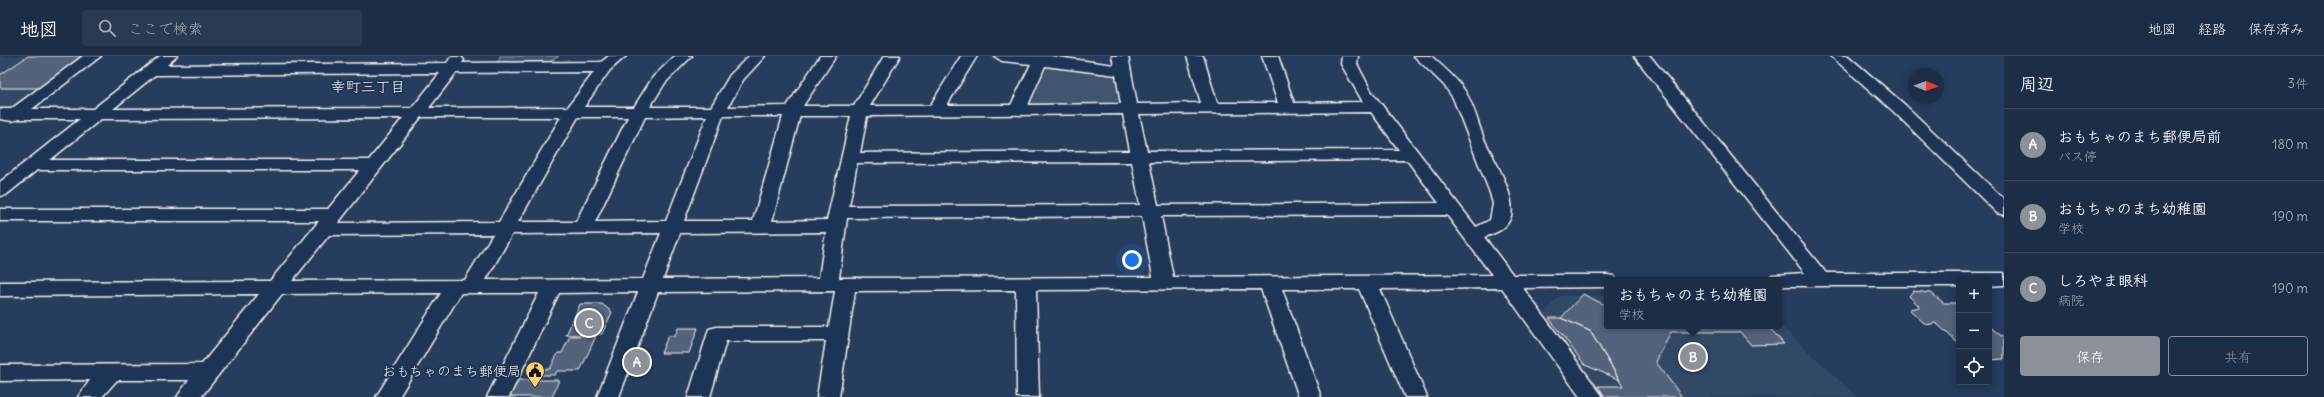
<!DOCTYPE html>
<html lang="ja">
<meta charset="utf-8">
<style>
:root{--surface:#1c2e46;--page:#293a51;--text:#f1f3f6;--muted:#a0a8b3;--line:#3a4a5f;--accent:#8c9099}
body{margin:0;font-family:Delius,"Klee One",sans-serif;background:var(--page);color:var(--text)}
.controls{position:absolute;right:12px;bottom:12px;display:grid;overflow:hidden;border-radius:4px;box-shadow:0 2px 10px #0003}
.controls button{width:36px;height:36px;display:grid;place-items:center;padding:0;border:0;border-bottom:1px solid var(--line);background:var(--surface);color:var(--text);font:20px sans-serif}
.compass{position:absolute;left:1908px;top:12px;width:36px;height:36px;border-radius:50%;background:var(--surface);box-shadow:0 2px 10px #0003;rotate:91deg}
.you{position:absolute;left:1132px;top:204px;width:14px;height:14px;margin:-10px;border:3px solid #fff;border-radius:50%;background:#1a73e8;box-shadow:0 0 0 6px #1a73e833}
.badge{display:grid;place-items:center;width:26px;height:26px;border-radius:50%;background:var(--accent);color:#fff;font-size:13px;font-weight:700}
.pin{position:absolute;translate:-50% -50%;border:2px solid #fff;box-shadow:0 1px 4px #0006}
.popup{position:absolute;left:1604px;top:221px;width:178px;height:52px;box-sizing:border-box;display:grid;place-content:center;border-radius:4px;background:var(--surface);filter:drop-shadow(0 1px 3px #0005);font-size:13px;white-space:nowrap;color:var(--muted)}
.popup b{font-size:15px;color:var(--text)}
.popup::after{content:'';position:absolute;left:50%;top:100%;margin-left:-8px;border:8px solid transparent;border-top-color:var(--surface)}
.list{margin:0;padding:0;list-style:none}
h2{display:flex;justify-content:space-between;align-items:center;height:52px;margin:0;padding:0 16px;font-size:17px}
h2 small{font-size:13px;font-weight:400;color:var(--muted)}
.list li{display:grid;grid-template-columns:26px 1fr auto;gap:12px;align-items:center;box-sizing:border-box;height:72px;padding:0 16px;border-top:1px solid var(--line)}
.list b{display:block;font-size:15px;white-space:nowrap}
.list p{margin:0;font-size:13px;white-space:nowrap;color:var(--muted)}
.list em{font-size:13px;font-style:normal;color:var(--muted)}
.actions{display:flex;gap:8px;padding:12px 16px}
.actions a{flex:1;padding:9px 0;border:1px solid var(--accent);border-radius:4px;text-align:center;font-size:14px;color:var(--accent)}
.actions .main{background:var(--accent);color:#fff}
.icon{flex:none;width:22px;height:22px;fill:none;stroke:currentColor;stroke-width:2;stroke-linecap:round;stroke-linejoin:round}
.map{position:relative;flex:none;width:2004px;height:341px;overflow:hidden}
header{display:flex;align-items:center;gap:24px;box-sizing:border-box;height:56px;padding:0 20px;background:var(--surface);border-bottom:1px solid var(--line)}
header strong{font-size:19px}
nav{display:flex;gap:22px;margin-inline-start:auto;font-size:14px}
.search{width:280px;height:36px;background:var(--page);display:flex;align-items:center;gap:10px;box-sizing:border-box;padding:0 14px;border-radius:4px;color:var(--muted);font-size:15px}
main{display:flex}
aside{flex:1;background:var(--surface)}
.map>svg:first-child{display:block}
.built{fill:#334966}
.green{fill:#40546f;stroke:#9aa2ac}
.building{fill:#52647b;stroke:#f4f1e8}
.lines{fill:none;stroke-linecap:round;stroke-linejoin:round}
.minor-casing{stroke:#f4f1e8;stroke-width:3}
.minor{fill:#1d3557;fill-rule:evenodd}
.labels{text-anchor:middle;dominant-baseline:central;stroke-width:4;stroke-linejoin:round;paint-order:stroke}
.poi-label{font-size:14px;fill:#f4f1e8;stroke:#1d3557;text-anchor:end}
.neighbourhood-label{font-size:15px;fill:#f4f1e8;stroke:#1d3557}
</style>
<header>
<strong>地図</strong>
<div class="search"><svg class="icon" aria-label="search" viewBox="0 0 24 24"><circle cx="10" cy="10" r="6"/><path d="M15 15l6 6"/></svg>ここで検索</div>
<nav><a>地図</a><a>経路</a><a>保存済み</a></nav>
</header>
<main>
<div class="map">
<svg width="2004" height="341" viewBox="0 0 2004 341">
<rect width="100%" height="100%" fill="#263d5d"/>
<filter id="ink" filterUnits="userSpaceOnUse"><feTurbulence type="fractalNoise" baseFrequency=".025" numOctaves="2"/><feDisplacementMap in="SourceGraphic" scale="8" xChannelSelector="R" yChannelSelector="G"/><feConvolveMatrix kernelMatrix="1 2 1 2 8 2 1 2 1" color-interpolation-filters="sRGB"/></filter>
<g filter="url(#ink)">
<path class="built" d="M 0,0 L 91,0 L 20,52 L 0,52 Z
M 1560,240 L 1607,240 L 1607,270 L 1779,270 L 1779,268 L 1857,341 L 1602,341 L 1541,260 Z"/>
<path class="green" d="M 500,0 L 559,0 L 545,9 L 497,8 Z
M 1045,9 L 1116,19 L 1120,49 L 1026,49 Z"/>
<path class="building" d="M 28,0 L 89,0 L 44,32 L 0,32 L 0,19 Z
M 1913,235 L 1931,237 L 1944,247 L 1959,247 L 1959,288 L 1936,267 L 1926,269 L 1909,253 L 1920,251 L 1909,240 Z
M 1583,238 L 1607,250 L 1607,270 L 1768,270 L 1784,288 L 1751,289 L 1740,276 L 1671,276 L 1656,306 L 1682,341 L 1605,341 L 1598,330 L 1623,330 L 1590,275 L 1561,262 Z
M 580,248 L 602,248 L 612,256 L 602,278 L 566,279 Z
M 1549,262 L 1561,262 L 1590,275 L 1620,324 L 1585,309 Z
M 1989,270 L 2004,282 L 2004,303 L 1989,304 Z
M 678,272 L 698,272 L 689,297 L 661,297 L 668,280 L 675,280 Z
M 570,280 L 596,280 L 580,315 L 557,315 L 555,319 L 539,319 L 542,313 L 550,313 L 558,297 L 562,297 Z
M 518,324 L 559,324 L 552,341 L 509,341 Z"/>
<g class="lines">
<g class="minor-casing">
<path id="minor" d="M 83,0 L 101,0 L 32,53 L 93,53 L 160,0 L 177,0 L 167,9 L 447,7 L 451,1 L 461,1 L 464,4 L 462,7 L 601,6 L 609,0 L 626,0 L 610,14 L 584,51 L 634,51 L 653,21 L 675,0 L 692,0 L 665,27 L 650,51 L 711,51 L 730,19 L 749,0 L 765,0 L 743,24 L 728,51 L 787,50 L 820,0 L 836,0 L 803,50 L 854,50 L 884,0 L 900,0 L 870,50 L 930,50 L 961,0 L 977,0 L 947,49 L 1011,49 L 1031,8 L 1002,5 L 994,0 L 1050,0 L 1114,9 L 1112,0 L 1128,0 L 1137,48 L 1201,47 L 1187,0 L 1203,0 L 1217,47 L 1278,47 L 1262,0 L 1278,0 L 1294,47 L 1363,46 L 1341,8 L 1342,0 L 1358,0 L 1357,8 L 1371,35 L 1476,171 L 1490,164 L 1493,148 L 1490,137 L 1453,42 L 1444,29 L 1414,0 L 1431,0 C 1442,10 1454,20 1463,32 C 1474,48 1477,65 1484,83 C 1493,102 1516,138 1511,160 C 1507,173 1496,177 1484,181 L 1513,219 L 1607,219 L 1614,220 L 1616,224 L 1607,224 L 1607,231 L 1523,232 L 1603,341 L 1580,341 L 1502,232 L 1380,233 L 1427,341 L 1405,341 L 1359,233 L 1282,233 L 1321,341 L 1299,341 L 1261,233 L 1036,234 L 1039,341 L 1017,341 L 1016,234 L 855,235 L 839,341 L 817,341 L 826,285 L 726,285 L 710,341 L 688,341 L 709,273 L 717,271 L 829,271 L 835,235 L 658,236 L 619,341 L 597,341 L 638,236 L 559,237 L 509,341 L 487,341 L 539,237 L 461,237 L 399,341 L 376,341 L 441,237 L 282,238 L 201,341 L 177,341 L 189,324 L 117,324 L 102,341 L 78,341 L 90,324 L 0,325 L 0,309 L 202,308 L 259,238 L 0,240 L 0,226 L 270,225 L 319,165 L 0,165 L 0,153 L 328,153 L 360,114 L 37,114 L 6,139 L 0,140 L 0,126 L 80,63 L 19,63 L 12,65 L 0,63 L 0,53 L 11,53 ZM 1045,10 L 1116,19 L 1121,48 L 1028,49 ZM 594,16 L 568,51 L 429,52 L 456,17 ZM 440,17 L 412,52 L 113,53 L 155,19 ZM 1371,56 L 1399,94 L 1147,95 L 1139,58 ZM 1123,58 L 1130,95 L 860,97 L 867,60 ZM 707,60 L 666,165 L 595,166 L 645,61 ZM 723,60 L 783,60 L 753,165 L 684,165 ZM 800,60 L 851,60 L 827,164 L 772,165 ZM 421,61 L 561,61 L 499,166 L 338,167 ZM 578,61 L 628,61 L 576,166 L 518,166 ZM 403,62 L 369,104 L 50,104 L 101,63 ZM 1407,104 L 1439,147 L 1158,149 L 1149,106 ZM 1132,106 L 1140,149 L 849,150 L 857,107 ZM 1447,159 L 1492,219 L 1173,221 L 1161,160 ZM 1142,160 L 1153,221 L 839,222 L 847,162 ZM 826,176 L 819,222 L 663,223 L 680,177 ZM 661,177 L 643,223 L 486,224 L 512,178 ZM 493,178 L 465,224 L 292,225 L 329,179 Z
M 1634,0 L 1650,0 L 1826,217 L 2004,217 L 2004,229 L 1989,230 L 1989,224 L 1959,224 L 1959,230 L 1779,230 L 1779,224 L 1769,224 L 1772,219 L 1805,217 Z
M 1831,0 L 1848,0 L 1905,49 L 2004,143 L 2004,159 L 1997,157 L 1893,55 Z"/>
</g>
<use href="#minor" class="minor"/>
</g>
</g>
<defs>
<g id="civic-pin" transform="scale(1)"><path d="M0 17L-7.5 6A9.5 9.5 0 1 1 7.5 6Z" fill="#ffd166" stroke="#1d3557"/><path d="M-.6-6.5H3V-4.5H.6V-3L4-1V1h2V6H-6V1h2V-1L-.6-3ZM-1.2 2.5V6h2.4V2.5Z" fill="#111"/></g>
</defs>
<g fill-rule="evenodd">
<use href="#civic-pin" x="535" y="315"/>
</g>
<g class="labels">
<g class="poi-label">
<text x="521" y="315">おもちゃのまち郵便局</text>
</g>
<g class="neighbourhood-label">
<text x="368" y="30">幸町三丁目</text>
</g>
</g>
</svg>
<div class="controls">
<button>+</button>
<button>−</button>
<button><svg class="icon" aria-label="locate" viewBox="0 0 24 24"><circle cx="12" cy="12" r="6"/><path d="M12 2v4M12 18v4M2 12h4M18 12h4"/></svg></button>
</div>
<svg class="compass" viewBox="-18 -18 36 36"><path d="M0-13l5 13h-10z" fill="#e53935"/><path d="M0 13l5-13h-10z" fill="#a0a8b3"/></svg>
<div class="you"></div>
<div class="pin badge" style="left:637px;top:306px">A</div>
<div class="pin badge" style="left:1693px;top:301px">B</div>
<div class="popup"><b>おもちゃのまち幼稚園</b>学校</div>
<div class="pin badge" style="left:589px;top:267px">C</div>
</div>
<aside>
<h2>周辺<small>3件</small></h2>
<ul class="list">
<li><span class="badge">A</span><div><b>おもちゃのまち郵便局前</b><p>バス停</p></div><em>180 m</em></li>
<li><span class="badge">B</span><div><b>おもちゃのまち幼稚園</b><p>学校</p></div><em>190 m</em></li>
<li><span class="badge">C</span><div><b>しろやま眼科</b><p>病院</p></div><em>190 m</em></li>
</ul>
<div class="actions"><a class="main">保存</a><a>共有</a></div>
</aside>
</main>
